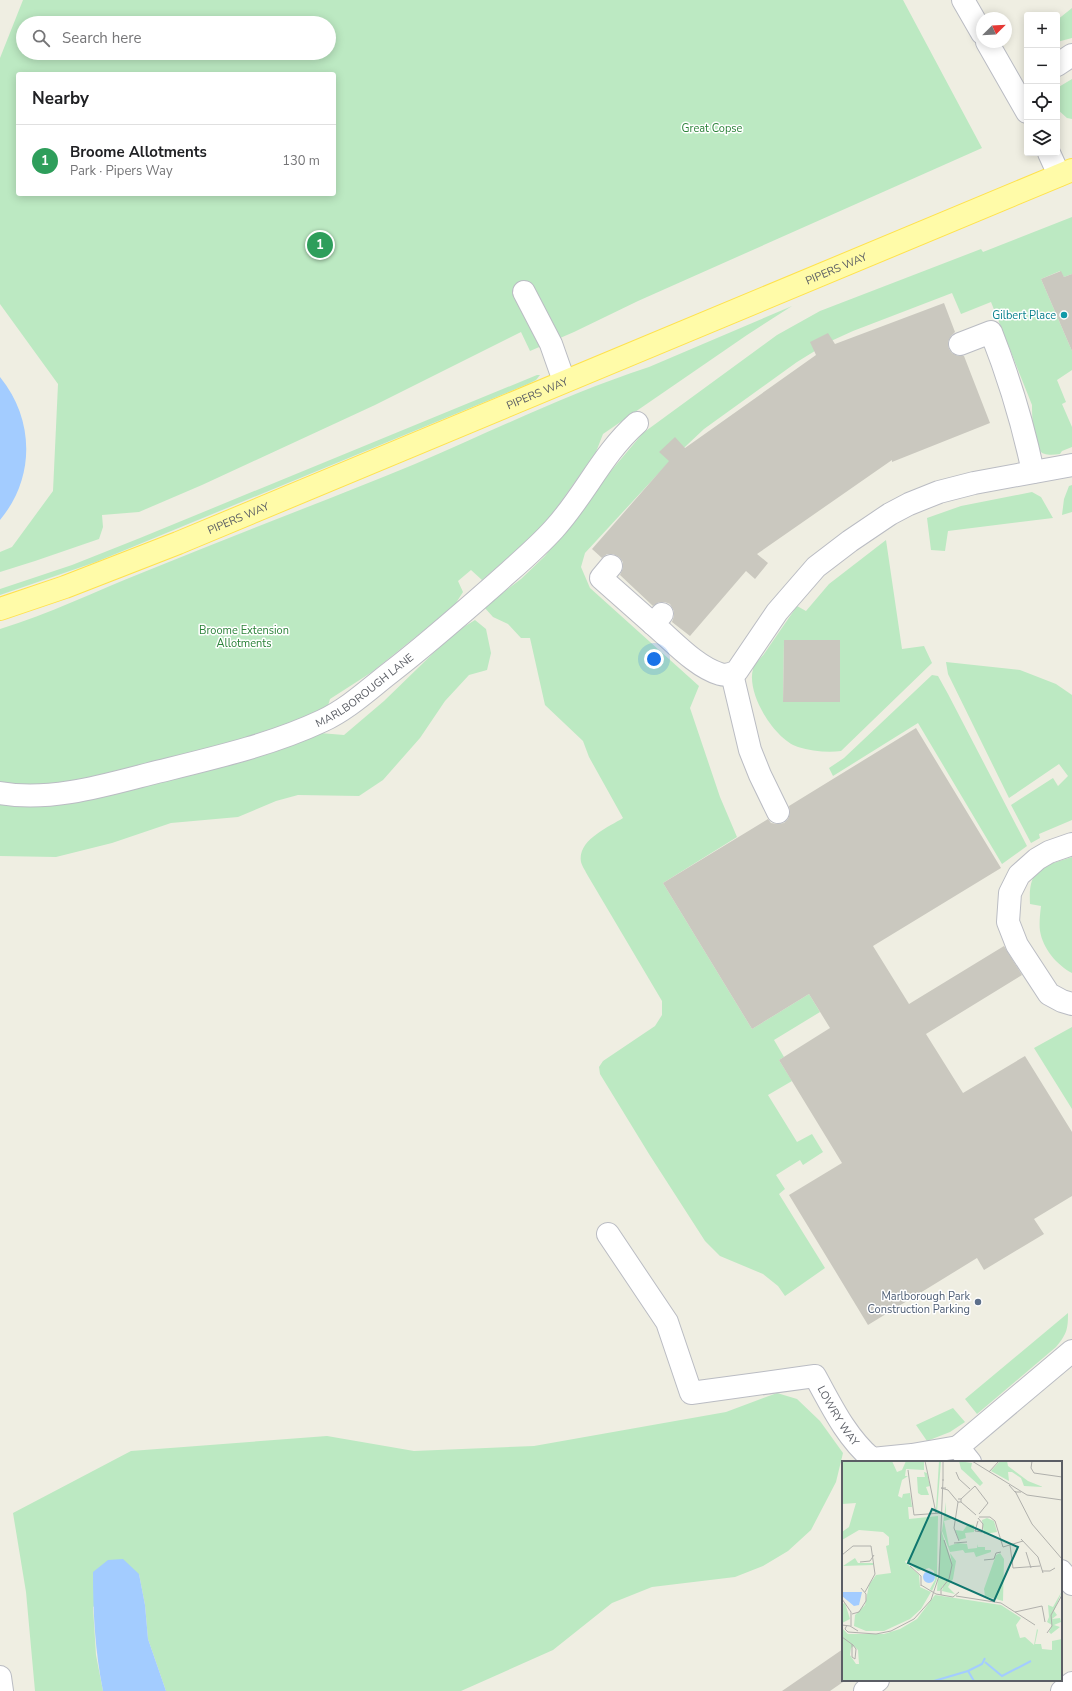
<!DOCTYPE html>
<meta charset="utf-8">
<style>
:root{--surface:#fff;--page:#f2f2f2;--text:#202124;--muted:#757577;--line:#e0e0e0;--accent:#db2777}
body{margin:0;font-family:"Nunito Sans",sans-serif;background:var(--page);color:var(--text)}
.controls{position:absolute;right:12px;top:12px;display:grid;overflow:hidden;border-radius:4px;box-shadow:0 2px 10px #0003}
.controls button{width:36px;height:36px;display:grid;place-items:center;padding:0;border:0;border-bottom:1px solid var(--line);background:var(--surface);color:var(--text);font:20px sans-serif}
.compass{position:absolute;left:976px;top:12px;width:36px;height:36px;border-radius:50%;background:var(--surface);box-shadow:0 2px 10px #0003;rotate:66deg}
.you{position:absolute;left:654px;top:659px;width:14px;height:14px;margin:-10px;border:3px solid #fff;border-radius:50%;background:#1a73e8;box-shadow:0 0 0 6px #1a73e833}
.badge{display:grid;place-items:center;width:26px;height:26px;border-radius:50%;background:var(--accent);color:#fff;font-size:13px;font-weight:700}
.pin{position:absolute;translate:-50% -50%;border:2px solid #fff;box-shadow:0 1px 4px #0006}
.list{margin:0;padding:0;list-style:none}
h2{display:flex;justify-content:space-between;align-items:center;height:52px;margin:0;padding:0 16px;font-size:17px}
h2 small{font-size:13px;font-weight:400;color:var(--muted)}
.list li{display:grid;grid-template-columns:26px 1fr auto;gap:12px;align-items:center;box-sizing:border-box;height:72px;padding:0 16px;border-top:1px solid var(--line)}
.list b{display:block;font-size:15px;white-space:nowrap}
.list p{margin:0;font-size:13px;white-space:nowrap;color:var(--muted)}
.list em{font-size:13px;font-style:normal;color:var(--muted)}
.icon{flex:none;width:22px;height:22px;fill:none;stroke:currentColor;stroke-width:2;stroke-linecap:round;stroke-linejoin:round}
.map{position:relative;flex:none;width:1072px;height:1691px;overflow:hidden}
.search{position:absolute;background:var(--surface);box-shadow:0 2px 10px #0003;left:16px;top:16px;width:320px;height:44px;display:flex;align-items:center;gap:10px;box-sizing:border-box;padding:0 14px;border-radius:22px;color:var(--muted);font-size:15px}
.panel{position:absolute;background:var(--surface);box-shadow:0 2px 10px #0003;left:16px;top:72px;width:320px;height:124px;border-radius:4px}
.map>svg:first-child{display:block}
.green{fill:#bce9c2;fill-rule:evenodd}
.water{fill:#a3ccff}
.building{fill:#cac8bf}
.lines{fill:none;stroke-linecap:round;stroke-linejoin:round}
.minor-casing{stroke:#babcc3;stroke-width:24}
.major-casing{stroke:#ffe24c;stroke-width:24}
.minor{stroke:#fff;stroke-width:22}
.major{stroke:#fffba8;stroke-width:22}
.culture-dot{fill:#0f9aa8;stroke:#fff;stroke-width:1.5}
.service-dot{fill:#5c6f8a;stroke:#fff;stroke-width:1.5}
.labels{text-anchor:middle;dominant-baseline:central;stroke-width:3;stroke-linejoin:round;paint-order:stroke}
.park-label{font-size:11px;fill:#2c833a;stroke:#fff}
.street-label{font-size:11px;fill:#5b5e65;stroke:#fff}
.culture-label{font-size:11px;fill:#0d838f;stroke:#fff;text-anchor:end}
.service-label{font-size:11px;fill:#4e5e75;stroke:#fff;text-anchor:end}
.inset-river{fill:none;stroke:#a3ccff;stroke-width:2}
.inset-road{fill:none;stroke:#b0b0ac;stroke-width:1}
.view{fill:#0f766e;fill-opacity:0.15;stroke:#0f766e;stroke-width:2}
.inset-edge{fill:none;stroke:#5b5e65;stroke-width:2}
</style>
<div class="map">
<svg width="1072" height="1691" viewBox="0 0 1072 1691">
<rect width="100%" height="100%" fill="#efeee2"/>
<path class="green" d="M 23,0 L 903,0 L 982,148 L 638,301 L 574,332 L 530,351 L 521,332 L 375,405 L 202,485 L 139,512 L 102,515 L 103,527 L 99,539 L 35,561 L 0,572 L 0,552 L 12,547 L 53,491 L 58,384 L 0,304 L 0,58 ZM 23,23 L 329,23 L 329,53 L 23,53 ZM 18,74 L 334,74 L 334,194 L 18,194 Z
M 1072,8 L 1072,38 L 1057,42 L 1057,20 Z
M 1072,79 L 1072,119 L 1067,118 L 1057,109 L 1057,88 Z
M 1072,217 L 1072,274 L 1064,277 L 1060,271 L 1041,279 L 1072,351 L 1072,370 L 1057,380 L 1066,402 L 1062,404 L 1072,427 L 1072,447 L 1062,451 L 1060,454 C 1053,455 1043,456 1039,450 C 1033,441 1032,415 1032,405 L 991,302 L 961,314 L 952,293 L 853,331 L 831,341 L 797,362 L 704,429 L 669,462 L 585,553 L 581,567 L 590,588 L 699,686 L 690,708 L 720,797 L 737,837 L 663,883 L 752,1029 L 809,994 L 820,1012 L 774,1040 L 784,1057 L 779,1060 L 792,1081 L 768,1095 L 797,1142 L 812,1134 L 823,1152 L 803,1165 L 800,1160 L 776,1175 L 785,1189 L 779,1194 L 825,1268 L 785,1296 L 778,1286 L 763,1274 L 720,1256 L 705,1241 L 649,1154 L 600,1074 L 599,1067 L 603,1061 L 655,1026 L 662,1015 L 662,1001 L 588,876 C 586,872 582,866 581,862 C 577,840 609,827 623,818 L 589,757 L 583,741 L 545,705 L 530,638 L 521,638 L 508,624 L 493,617 L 484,607 L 521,579 L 545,556 L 610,472 L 643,433 L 777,335 L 820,311 L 981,249 L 983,252 Z
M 792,306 L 747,335 L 603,434 L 596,452 L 543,527 L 482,580 L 471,570 L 458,581 L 463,592 L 454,606 L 372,672 L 330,699 L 320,733 L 344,735 L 384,701 L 454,633 L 475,620 L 486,629 L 491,653 L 487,670 L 469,675 L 445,701 L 420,738 L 383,780 L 359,796 L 298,795 L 276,801 L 238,817 L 171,823 L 112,843 L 56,857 L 0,856 L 0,629 C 49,614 96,591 144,572 C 234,535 325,501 415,464 C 492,431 569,393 649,367 Z
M 537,375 L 540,375 L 536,380 L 528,384 L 96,562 L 0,595 L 0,589 L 72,565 L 140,538 Z
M 1072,485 L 1072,512 L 1062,515 L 1064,499 L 1069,486 Z
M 1032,492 L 1041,497 L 1053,518 L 948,531 L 945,551 L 931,550 L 927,518 L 961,506 Z
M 886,540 L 902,649 L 924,646 L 932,663 L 841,751 C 828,753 811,751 798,747 C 775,740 746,694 753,669 C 754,664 761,658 764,654 C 775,638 786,622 797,606 L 806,611 L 829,584 ZM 784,640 L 840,640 L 840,702 L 783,702 Z
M 946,662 L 1020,670 L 1056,684 L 1072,695 L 1072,820 L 1039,834 L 1040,838 L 1031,843 L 1011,805 L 1053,778 L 1058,786 L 1068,776 L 1059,764 L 1009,798 L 948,674 Z
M 932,675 L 938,676 L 948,694 L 1027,846 L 1002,864 L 918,723 L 833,776 L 829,768 L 844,758 Z
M 1072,857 L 1072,973 C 1057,965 1043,949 1040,931 C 1039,924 1040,914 1041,906 L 1030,904 C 1028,868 1041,867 1072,857 Z
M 1072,1027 L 1072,1109 L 1034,1048 Z
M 1068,1313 C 1068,1329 1067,1334 1056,1347 L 977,1414 L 965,1399 Z
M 777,1393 L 797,1399 L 820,1421 L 843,1453 L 836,1482 L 811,1530 L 788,1551 L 763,1566 L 735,1577 L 652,1587 L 612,1603 L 553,1650 L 461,1691 L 166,1691 L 148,1639 L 145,1605 L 139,1574 L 93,1607 L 96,1655 L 103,1691 L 35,1691 L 26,1592 L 13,1513 L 131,1451 L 327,1436 L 414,1451 L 534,1446 L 726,1412 Z
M 953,1408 L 965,1422 L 950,1432 L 927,1441 L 916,1425 Z"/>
<path class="water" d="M 0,377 C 35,420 35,478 0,520 Z
M 123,1559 L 139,1574 L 145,1605 L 148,1639 L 166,1691 L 103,1691 C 95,1650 93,1613 93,1572 L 108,1560 Z"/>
<path class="building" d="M 1061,271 L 1064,277 L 1072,274 L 1072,351 L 1041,279 Z
M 944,303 L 955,332 L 951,336 L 948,342 L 949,349 L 952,353 L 958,356 L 964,356 L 990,423 L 892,462 L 892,460 L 757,554 L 768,563 L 755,579 L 746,571 L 690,636 L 672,622 L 674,616 L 674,611 L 670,604 L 665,602 L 659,602 L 653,606 L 620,575 L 623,568 L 623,562 L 619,557 L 613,554 L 607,554 L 602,558 L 592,549 L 669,461 L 659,452 L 675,437 L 685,448 L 816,355 L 810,342 L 828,333 L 835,344 Z
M 784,640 L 840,640 L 840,702 L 783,702 Z
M 916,728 L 1001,868 L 873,946 L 909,1004 L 1004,946 L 1022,975 L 926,1034 L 963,1093 L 1025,1056 L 1072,1132 L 1072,1196 L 1034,1219 L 1044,1234 L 984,1270 L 977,1258 L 868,1325 L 789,1195 L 842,1163 L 779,1060 L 830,1028 L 809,994 L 752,1029 L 663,883 L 768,819 L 771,823 L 777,824 L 784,823 L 788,819 L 790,813 L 789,806 Z
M 843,1649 L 843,1682 L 830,1691 L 782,1691 Z"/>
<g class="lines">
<g class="minor-casing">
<g id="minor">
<path d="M 963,0 L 982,33"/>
<path d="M 987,42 L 1027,112"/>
<path d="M 1057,65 L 1072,55"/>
<path d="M 1049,153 L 1059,175"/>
<path d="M 524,292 L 551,344 L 564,381"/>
<path d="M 960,344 L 991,332 C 1009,378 1023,424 1033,472"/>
<path d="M 611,566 L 601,578 L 653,624"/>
<path d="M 662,614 L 653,624 C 672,640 696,667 720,674 C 727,676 732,674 737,671 L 777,612 L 816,567 L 850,541 L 890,514 L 909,504 L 939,492 L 974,483 L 1072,465"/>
<path d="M 732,674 L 750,750 L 760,775 L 778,812"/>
<path id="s1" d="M 0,793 C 48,802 103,786 149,774 C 205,760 269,746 322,721 C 348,709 369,689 391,672 C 426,645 459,616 492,587 C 513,568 535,550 554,529 C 585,495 602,454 637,423"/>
<path d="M 1072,844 L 1049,852 L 1037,859 L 1019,875 L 1010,893 L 1008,922 L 1017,945 L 1049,994 L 1062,1001 L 1072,1004"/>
<path id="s2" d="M 608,1234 L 667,1322 L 691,1393 L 815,1376 C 831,1405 846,1437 872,1459 L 912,1455 L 958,1447"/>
<path d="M 958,1447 L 1072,1351"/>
<path d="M 958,1447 L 970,1462"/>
<path d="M 1061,1571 L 1072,1584"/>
<path d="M 0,1677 L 2,1691"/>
<path d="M 865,1691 L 878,1680"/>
<path d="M 1062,1691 L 1072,1683"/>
</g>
</g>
<g class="major-casing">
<g id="major">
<path id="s3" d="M 0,609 L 65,587 L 178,543 L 1072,170"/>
</g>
</g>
<use href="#minor" class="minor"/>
<use href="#major" class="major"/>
</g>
<circle class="culture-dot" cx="1064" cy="315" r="4"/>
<circle class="service-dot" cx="978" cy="1302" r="4"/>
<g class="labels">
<g class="park-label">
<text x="712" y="128">Great Copse</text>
<text x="244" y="630">Broome Extension<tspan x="244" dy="13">Allotments</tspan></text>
</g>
<g class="street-label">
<text stroke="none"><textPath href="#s3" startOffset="903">PIPERS WAY</textPath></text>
<text stroke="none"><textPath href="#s3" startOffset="579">PIPERS WAY</textPath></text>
<text stroke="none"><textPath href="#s3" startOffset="255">PIPERS WAY</textPath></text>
<text stroke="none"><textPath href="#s1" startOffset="385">MARLBOROUGH LANE</textPath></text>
<text stroke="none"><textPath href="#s2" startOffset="352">LOWRY WAY</textPath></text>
</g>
<g class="culture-label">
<text x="1056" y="315">Gilbert Place</text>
</g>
<g class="service-label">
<text x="970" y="1296">Marlborough Park<tspan x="970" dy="13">Construction Parking</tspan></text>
</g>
</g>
<g transform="translate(842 1461)">
<rect width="220" height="220" fill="#efeee2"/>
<path d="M 0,0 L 50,0 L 55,11 L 60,9 L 64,0 L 82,0 L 82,9 L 64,8 L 63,15 L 66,15 L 60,19 L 56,35 L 60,37 L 61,33 L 68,32 L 70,46 L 66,46 L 67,58 L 96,55 L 95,109 L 95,118 L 90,130 L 88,128 L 93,119 L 92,110 L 87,107 L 76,110 L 64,99 L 63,101 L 77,114 L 78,126 L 89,131 L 79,148 L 68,158 L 42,170 L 24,170 L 12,165 L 13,154 L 23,144 L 27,124 L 34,114 L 49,112 L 44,85 L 47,84 L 47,76 L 41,71 L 17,69 L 0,79 L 0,71 L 7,66 L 14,42 L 0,43 ZM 97,0 L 99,0 L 95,51 L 94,49 ZM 117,0 L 130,2 L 129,7 L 141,22 L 138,25 L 119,8 ZM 158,0 L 165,0 L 166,5 L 186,20 L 201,26 L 182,25 L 179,17 L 170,11 L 166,11 L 167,20 L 149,10 ZM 82,11 L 85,12 L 88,25 L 84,26 L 87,34 L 79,34 L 76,32 L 75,16 L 83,16 ZM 104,41 L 104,55 L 113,57 L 102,60 L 107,85 L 116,82 L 125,83 L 126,88 L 135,87 L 136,83 L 136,86 L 143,86 L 143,89 L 149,89 L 149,91 L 134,96 L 132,91 L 123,92 L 121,89 L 108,91 L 100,70 ZM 145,57 L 152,60 L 155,71 L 142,73 L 140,59 ZM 126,63 L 132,64 L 132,71 L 123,72 L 124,77 L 117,79 L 113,69 L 121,70 ZM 99,69 L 110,102 L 108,92 L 114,100 L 111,118 L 106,126 L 113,133 L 100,130 L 101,124 L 98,130 L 95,130 ZM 158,92 L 162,98 L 161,140 L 143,135 L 142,128 L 154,94 ZM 13,97 L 16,102 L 31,102 L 31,104 L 1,105 ZM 220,130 L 212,150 L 215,154 L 210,158 L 218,157 L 219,161 L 212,164 L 218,166 L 209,173 L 207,171 L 210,164 L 205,161 L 207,156 L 206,144 L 211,146 ZM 93,134 L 159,144 L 179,157 L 174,164 L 178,177 L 183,176 L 192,184 L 195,168 L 196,169 L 193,183 L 199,183 L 200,188 L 210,189 L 210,180 L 220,178 L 220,220 L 0,220 L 0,167 L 6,173 L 42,173 L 58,168 L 75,158 ZM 12,185 L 16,189 L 17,203 L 14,203 L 8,194 L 9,187 ZM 3,142 L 8,158 L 0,162 L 0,143 Z" fill="#bce9c2" fill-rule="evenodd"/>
<path d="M81 116a6 6 0 1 1 12 0a6 6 0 1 1-12 0ZM 0,131 L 20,131 L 17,144 L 12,145 L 0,135 Z" fill="#a3ccff"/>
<path class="inset-river" d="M 143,201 L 160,215 L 189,200M 126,210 L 140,203 L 143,197M 92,220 L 126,210 L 132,220"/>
<path class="inset-road" d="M 83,0 L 94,52M 130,0 L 185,34 L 220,39M 190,0 L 189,7 L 192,12 L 220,16M 66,9 L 72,54 L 99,52M 114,11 L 117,18 L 128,28M 147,11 L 157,0M 101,20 L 101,0M 167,24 L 173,31 L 179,31M 104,27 L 99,27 L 106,29 L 116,41 L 119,41 L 119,38 L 116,38M 173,30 L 190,63 L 220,98M 119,38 L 133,25 L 146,42 L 137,53M 116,41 L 112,67 L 117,80M 119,41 L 134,54M 137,56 L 148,56 L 153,60 L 161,86M 136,57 L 141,63 L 140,71 L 133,70 L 136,60M 179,78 L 196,96 L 201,112M 112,82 L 125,81M 168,84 L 171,107M 161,86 L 181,80M 184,91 L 189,107M 0,94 L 11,85 L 29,85 L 33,113 L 23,131M 142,99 L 152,98 L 154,92 L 159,91M 18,101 L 28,100 L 32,94M 68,105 L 79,115 L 79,125M 171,107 L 198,105M 200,110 L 208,110 L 213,107M 79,124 L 94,133 L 111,136 L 117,131M 99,134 L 99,128 L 107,118 L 110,104 L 102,79M 114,135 L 159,142 L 193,164M 0,138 L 9,151 L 9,165M 173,151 L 200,145 L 203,161M 10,153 L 17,151 L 24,140 L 24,133 L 19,127M 0,164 L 8,165 L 16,170M 5,164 L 3,168 L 6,171 L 34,173 L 49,170 L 72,158 L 89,139 L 97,115 L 101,18M 205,172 L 210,165 L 209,154 L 220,134M 0,176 L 11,184 L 14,188 L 13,198 L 10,196 L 10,183"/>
<path class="view" d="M 90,48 L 176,86 L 152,140 L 66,102 Z"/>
<rect width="220" height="220" class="inset-edge"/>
</g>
</svg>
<div class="controls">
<button>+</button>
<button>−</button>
<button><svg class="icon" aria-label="locate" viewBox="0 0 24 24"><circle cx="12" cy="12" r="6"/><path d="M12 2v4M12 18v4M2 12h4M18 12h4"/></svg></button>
<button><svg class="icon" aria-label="layers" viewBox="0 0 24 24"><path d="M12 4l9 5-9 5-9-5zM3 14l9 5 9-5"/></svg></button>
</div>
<svg class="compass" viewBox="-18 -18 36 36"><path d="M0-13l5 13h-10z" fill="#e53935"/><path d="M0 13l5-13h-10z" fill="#757577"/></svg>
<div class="you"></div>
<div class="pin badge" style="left:320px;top:245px;background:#2e9e5b">1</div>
<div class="search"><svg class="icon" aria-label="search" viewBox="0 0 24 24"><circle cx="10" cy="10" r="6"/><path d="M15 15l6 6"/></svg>Search here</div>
<section class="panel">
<h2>Nearby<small></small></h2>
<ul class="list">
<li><span class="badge" style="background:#2e9e5b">1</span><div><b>Broome Allotments</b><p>Park · Pipers Way</p></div><em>130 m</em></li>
</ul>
</section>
</div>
